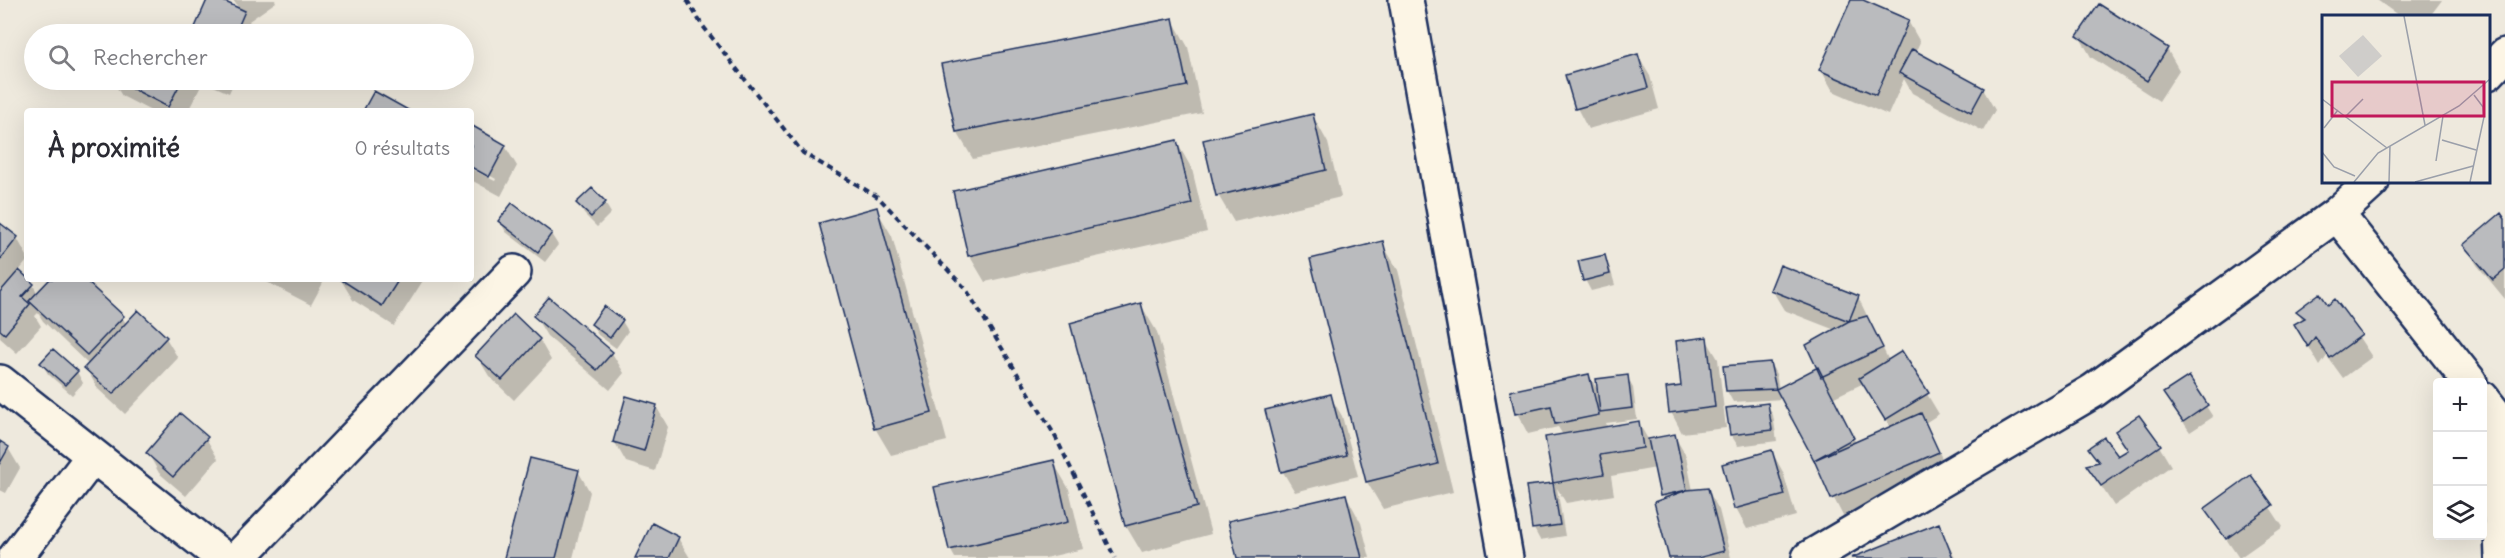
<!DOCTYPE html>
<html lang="fr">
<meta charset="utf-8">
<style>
:root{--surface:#fff;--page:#f7f7f7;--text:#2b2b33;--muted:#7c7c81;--line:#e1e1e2}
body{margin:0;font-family:Delius,sans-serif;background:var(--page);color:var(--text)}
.controls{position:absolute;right:18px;bottom:18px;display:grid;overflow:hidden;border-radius:6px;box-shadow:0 6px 24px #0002}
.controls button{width:54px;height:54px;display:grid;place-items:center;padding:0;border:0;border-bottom:2px solid var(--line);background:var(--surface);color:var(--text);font:30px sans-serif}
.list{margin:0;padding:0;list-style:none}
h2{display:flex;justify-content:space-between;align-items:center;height:78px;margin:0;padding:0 24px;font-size:26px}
h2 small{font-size:20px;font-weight:400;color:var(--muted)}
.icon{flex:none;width:33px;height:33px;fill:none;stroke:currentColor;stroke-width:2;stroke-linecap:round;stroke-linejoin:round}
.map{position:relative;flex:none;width:2505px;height:558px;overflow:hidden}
.search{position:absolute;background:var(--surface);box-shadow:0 6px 24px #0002;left:24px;top:24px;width:450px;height:66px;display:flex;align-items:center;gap:15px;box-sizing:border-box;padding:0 21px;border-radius:33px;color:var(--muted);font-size:22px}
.panel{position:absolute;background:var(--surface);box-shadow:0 6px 24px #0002;left:24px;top:108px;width:450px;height:174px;border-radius:6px}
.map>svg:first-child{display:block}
.shadow{fill:#0003;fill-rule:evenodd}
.building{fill:#babbbe;stroke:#1b2f5e;stroke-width:1.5}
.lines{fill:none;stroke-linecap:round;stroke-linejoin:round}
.minor-casing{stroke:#1b2f5e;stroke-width:38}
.path{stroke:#1b2f5e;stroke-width:4;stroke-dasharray:6 4.5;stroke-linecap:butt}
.minor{stroke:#fcf5e5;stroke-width:33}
.inset-road{fill:none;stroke:#9a9faa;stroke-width:1.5}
.view{fill:#c2185b;fill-opacity:0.15;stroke:#c2185b;stroke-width:3}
.inset-edge{fill:none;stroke:#1b2f5e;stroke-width:3}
</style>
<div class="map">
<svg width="2505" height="558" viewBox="0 0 2505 558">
<rect width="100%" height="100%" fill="#eee9dd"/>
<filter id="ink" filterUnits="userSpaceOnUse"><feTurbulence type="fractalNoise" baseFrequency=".0167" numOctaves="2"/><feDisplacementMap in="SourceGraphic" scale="12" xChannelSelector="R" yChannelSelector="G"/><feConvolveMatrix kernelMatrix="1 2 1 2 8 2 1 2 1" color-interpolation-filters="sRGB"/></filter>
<g filter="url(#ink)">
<path class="shadow" d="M 209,0 L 217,0 L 240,10 L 233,0 L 275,0 L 276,2 L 249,21 L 255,34 L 194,34 Z
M 1852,0 L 1859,0 L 1908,21 L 1920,42 L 1915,53 L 1983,89 L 1995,110 L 1983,131 L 1912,93 L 1904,79 L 1888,115 L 1833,91 L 1821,70 Z
M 2377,0 L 2442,0 L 2430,16 L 2399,16 Z
M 1172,19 L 1188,47 L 1202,113 L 973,159 L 957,132 L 943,65 Z
M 2079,36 L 2167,49 L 2179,70 L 2159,101 L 2091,57 Z
M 1638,56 L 1650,76 L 1659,109 L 1588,129 L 1577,108 Z
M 112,80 L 195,80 L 200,88 L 188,111 L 151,111 L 122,96 Z
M 200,80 L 235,80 L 229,93 Z
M 1313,116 L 1328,143 L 1341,197 L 1234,222 L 1218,195 Z
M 471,127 L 505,146 L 517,166 L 501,196 L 471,180 L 471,169 L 495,181 L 496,179 L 471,165 Z
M 1176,141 L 1192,169 L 1207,232 L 985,282 L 969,255 Z
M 578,203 L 605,203 L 611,213 L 597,227 L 584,214 Z
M 512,205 L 551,234 L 558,245 L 545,262 L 506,232 L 500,221 Z
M 876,209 L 892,236 L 947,441 L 891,455 L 875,428 Z
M 2505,221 L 2505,299 L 2477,265 L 2465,245 Z
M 0,225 L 17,238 L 27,256 L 27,261 L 18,272 L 33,285 L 38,294 L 52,279 L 82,279 L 122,317 L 127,325 L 166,338 L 178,358 L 125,414 L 98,389 L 86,368 L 89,365 L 43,321 L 38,313 L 35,316 L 41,326 L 17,353 L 0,338 Z
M 1382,243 L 1398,270 L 1453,492 L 1383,509 L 1367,482 Z
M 1604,257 L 1610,268 L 1615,285 L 1591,291 L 1585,280 Z
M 261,279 L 320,279 L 323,283 L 311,305 Z
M 424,279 L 394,326 L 353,300 L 341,280 Z
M 1772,290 L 1858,297 L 1889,361 L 1927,394 L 1939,414 L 1925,423 L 1949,473 L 1844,518 L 1783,399 L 1733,402 L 1727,391 L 1770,363 L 1776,374 L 1779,389 L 1819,369 L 1835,330 L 1784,310 ZM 1864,383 L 1891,428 L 1856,443 L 1832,398 Z
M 2335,301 L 2372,357 L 2343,378 L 2327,356 L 2320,366 L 2296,325 L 2303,321 L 2298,311 L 2328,307 Z
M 1141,305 L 1157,332 L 1211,534 L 1142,553 L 1126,526 L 1072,324 Z
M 535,316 L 612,353 L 624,373 L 610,390 L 547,336 Z
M 622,321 L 628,331 L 616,348 L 598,335 L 592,325 Z
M 539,339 L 551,360 L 514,400 L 489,376 L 477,356 Z
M 1706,339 L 1718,359 L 1726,428 L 1682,433 L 1671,412 Z
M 42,363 L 77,372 L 83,383 L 72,395 L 48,374 Z
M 1589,375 L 1600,394 L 1627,377 L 1633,388 L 1637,419 L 1606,423 L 1608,428 L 1638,422 L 1649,441 L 1674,435 L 1686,456 L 1693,491 L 1708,490 L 1719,510 L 1731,558 L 1670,558 L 1664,500 L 1656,468 L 1611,476 L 1614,495 L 1566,503 L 1557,488 L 1565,536 L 1540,540 L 1534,529 L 1527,488 L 1554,484 L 1546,438 L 1563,435 L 1558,427 L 1528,434 L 1517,413 Z
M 2188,378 L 2213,417 L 2190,432 L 2171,404 Z
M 1330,396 L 1342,416 L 1358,476 L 1295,492 L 1283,472 L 1267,411 Z
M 1767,405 L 1773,415 L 1777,441 L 1738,446 L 1731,435 L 1728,410 Z
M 656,406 L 668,427 L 655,471 L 626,462 L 614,441 Z
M 2117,432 L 2159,446 L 2171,466 L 2114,506 L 2088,466 L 2099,464 L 2090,448 L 2118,458 L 2128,451 Z
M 206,438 L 218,459 L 186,496 L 159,473 L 148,453 Z
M 0,443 L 8,448 L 20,468 L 6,493 L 0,490 Z
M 1772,452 L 1783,472 L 1796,516 L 1747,529 L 1736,509 Z
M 1053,462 L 1069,489 L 1083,549 L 1045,558 L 955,558 L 950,549 Z
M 578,471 L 590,492 L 573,558 L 506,558 Z
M 2250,477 L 2283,527 L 2239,558 L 2206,509 Z
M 1346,495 L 1361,523 L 1370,558 L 1238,558 Z
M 1938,524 L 1955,558 L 1855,558 Z
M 678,538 L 690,558 L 636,558 Z"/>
<path class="building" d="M 207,0 L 221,0 L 245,11 L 235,34 L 192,34 Z
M 1851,0 L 1863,0 L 1909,20 L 1876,95 L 1819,70 Z
M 2099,4 L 2168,48 L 2147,81 L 2077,36 Z
M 1173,18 L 1187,86 L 956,132 L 941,64 Z
M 1912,49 L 1984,88 L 1971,112 L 1899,73 Z
M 1638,54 L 1648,88 L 1575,109 L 1565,75 Z
M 116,80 L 182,80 L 168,107 Z
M 374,91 L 410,111 L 363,111 Z
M 1313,114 L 1326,170 L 1216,196 L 1203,140 Z
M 471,125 L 506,145 L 489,177 L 471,167 Z
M 1177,140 L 1192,204 L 968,256 L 953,191 Z
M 592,188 L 606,202 L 591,217 L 576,203 Z
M 512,203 L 552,233 L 538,252 L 498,221 Z
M 877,207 L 932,413 L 874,429 L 819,223 Z
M 2501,213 L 2505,219 L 2505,270 L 2493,280 L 2463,245 Z
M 0,223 L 18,237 L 0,260 Z
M 1383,241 L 1438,464 L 1366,482 L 1310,259 Z
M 1605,255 L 1610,274 L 1583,281 L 1578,261 Z
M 1780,265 L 1859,296 L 1849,321 L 1770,290 Z
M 19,270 L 34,284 L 22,297 L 30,304 L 5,334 L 0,330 L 0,292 Z
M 50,279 L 84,279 L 124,316 L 87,355 L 29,301 Z
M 340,279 L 399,279 L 382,306 Z
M 2320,293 L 2328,305 L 2335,299 L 2362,335 L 2330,358 L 2315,337 L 2308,347 L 2294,324 L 2305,318 L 2296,311 Z
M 549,297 L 613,352 L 597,370 L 533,316 Z
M 1141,303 L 1197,507 L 1125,526 L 1070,323 Z
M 604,306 L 623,320 L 610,338 L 591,324 Z
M 138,310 L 167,337 L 113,394 L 84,368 Z
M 514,314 L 540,339 L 502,380 L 475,356 Z
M 1867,316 L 1883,348 L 1821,377 L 1806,345 L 1849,321 Z
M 1707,337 L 1715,407 L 1669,413 L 1666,388 L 1681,386 L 1676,341 Z
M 53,349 L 78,371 L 65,385 L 40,363 Z
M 1902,351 L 1929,393 L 1885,420 L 1859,378 Z
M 1770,362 L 1776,389 L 1726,391 L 1723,366 Z
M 1818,367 L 1854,438 L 1814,460 L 1776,389 Z
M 1589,374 L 1599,415 L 1555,424 L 1551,406 L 1515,414 L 1510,391 Z
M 1628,375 L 1632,408 L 1600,412 L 1596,379 Z
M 2189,376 L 2208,405 L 2183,422 L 2163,393 Z
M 1331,394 L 1347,455 L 1281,472 L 1265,410 Z
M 626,396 L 657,405 L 644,451 L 613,442 Z
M 1768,403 L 1772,430 L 1730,435 L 1726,408 Z
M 180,413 L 208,437 L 173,477 L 146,453 Z
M 1921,413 L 1939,452 L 1831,499 L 1814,460 Z
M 2139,415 L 2161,445 L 2101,486 L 2086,465 L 2099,462 L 2088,448 L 2104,437 L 2118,456 L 2128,450 L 2115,431 Z
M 1639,421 L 1643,448 L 1600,455 L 1604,474 L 1553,483 L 1545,437 Z
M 1675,434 L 1687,490 L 1660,496 L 1648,439 Z
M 0,441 L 9,447 L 0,463 Z
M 1772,450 L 1785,495 L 1734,509 L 1722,464 Z
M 530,458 L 579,470 L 556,558 L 504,558 Z
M 1054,460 L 1068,522 L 949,550 L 934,487 Z
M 2251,475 L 2273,505 L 2226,539 L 2204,509 Z
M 1553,483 L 1560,525 L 1532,529 L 1526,486 Z
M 1708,488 L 1724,551 L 1698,558 L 1669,558 L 1654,502 L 1687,490 Z
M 1346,494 L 1362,558 L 1237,558 L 1228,521 Z
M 652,523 L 679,537 L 669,558 L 635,558 Z
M 1939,523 L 1953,558 L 1851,558 Z"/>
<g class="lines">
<g class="minor-casing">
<path id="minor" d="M 1406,0 L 1506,558
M 2488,73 L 2505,55
M 2337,214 L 2470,382
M 0,382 L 223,558
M 2482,398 L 2497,417 L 2502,558
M 15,558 L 93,456
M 238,558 L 514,272
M 1809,558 L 2093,391 L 2337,214 L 2372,182"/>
</g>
<path class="path" d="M 687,0 L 702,25 L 803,153 L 878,197 L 966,289 L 1054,434 L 1115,558"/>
<use href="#minor" class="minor"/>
</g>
</g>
<g transform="translate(2322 15)">
<rect width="168" height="168" fill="#eee9dd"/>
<path d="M 41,20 L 60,41 L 36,62 L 17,41 Z" fill="#cfcdca"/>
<path class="inset-road" d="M 82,1 L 103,110M 0,84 L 65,133M 24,101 L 41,84M 2,113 L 16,95M 120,125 L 154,135M 0,137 L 12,152 L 33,161M 114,146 L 121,101M 32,167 L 56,138 L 137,91 L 168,64M 67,167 L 68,131M 93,167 L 151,151M 148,167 L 162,102 L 161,92 L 152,80"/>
<path class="view" d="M 10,67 L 162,67 L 162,101 L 10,101 Z"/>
<rect width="168" height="168" class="inset-edge"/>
</g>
</svg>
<div class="controls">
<button>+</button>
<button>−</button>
<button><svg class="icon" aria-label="layers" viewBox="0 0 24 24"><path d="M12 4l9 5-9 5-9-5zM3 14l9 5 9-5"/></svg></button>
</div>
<div class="search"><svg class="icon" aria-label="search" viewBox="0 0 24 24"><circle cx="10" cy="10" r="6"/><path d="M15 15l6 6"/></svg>Rechercher</div>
<section class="panel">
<h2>À proximité<small>0 résultats</small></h2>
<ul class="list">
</ul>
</section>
</div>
